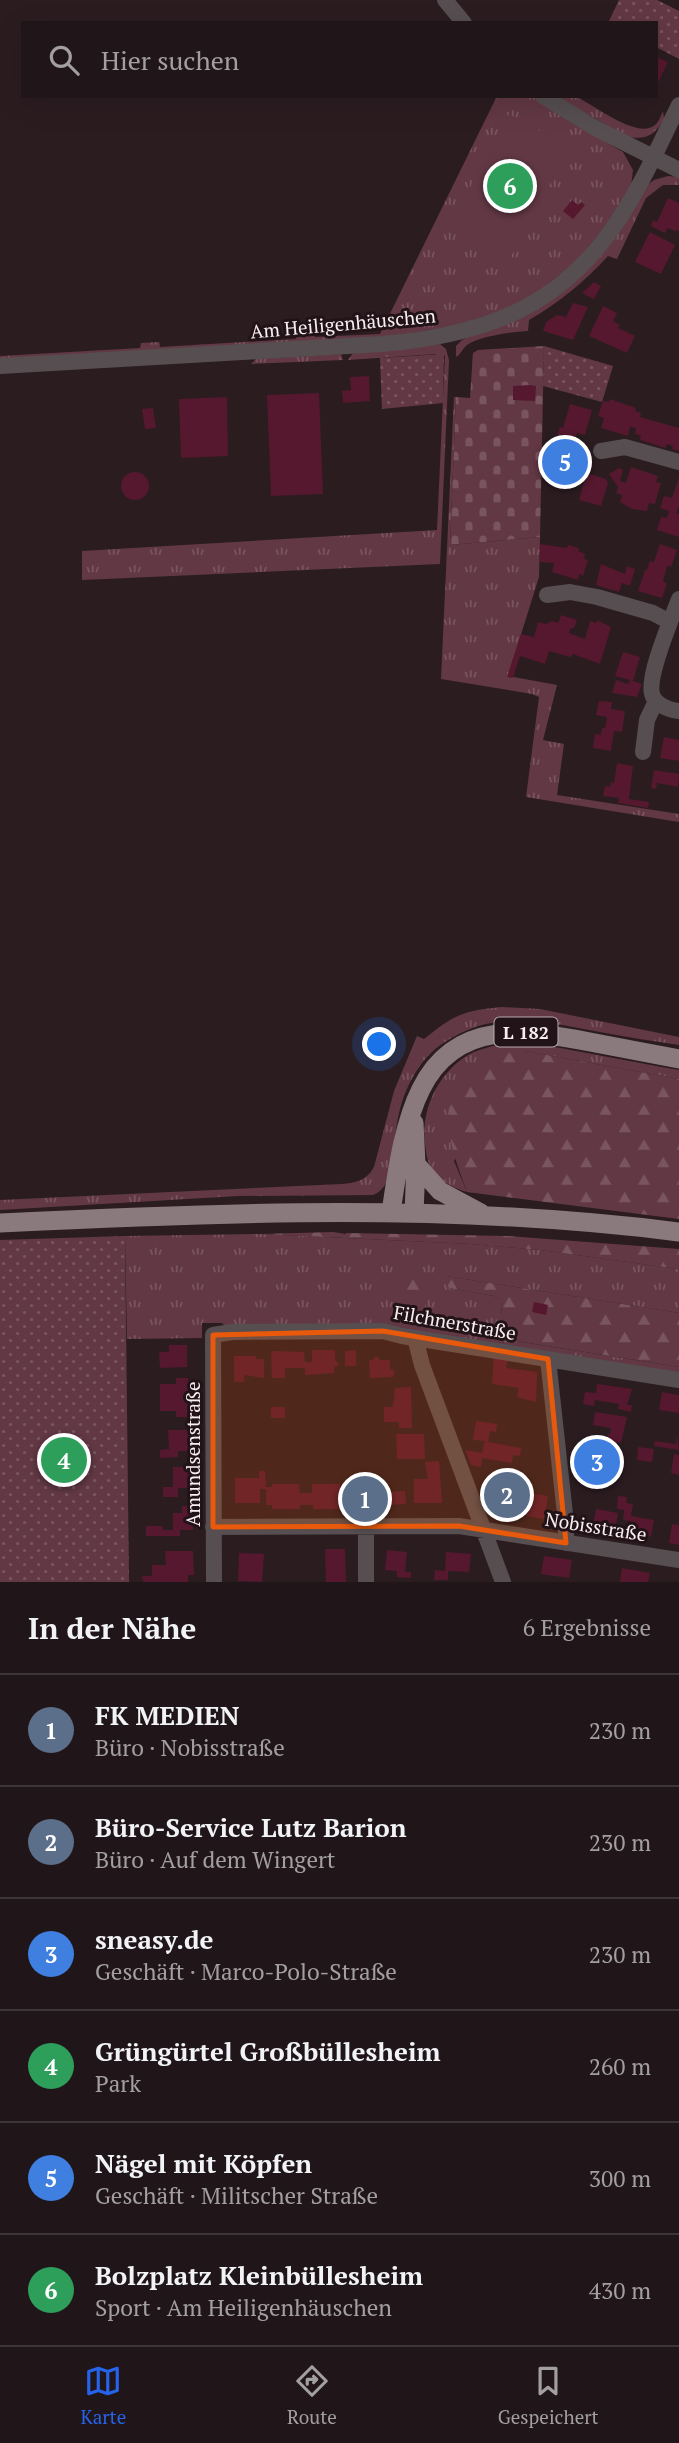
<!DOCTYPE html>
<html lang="de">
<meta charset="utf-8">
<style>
:root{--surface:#201518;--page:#281e21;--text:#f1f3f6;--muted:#a29fa2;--line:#3d3437;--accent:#2563eb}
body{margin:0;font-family:"PT Serif",serif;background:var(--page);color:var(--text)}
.you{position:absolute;left:380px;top:1045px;width:24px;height:24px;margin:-18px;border:5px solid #fff;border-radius:50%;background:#1a73e8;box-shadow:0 0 0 10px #1a73e833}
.badge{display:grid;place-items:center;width:46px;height:46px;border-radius:50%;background:var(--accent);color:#fff;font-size:23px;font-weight:700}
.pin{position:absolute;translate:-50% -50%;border:4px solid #fff;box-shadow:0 2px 7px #0006}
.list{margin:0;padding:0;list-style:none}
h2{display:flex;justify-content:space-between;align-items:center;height:91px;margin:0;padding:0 28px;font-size:30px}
h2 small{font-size:23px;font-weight:400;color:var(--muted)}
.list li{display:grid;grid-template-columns:46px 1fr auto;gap:21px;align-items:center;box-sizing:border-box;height:112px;padding:0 28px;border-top:2px solid var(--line)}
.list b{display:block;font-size:26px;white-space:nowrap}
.list p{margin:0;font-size:23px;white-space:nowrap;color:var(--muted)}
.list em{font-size:23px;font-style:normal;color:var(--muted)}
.icon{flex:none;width:38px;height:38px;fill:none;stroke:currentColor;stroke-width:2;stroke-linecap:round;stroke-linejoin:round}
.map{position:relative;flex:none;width:679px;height:1582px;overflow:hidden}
.search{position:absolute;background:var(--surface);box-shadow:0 7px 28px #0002;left:21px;right:21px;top:21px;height:77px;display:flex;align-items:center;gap:18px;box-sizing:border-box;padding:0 24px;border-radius:0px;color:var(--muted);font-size:26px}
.sheet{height:763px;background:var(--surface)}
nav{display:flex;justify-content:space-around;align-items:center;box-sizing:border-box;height:98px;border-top:2px solid var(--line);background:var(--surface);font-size:19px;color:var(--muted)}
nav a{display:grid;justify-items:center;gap:4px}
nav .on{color:var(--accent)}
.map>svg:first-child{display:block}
.grass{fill:url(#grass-tufts)}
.forest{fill:url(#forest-firs)}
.cemetery{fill:url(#cemetery-stones)}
.park{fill:url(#park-dots)}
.pitch{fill:#623844}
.building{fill:#55182e}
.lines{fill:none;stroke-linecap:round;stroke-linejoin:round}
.minor{stroke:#564e50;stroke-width:16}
.major{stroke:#8a7a7e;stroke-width:19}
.marked{fill:#e8590c;fill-opacity:0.2;stroke:#e8590c;stroke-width:5;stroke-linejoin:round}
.labels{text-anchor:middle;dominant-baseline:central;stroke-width:6;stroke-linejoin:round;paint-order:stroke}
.shield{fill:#211317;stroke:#b8acb0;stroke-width:2}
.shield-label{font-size:18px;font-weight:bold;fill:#f9eef1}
.street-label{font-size:19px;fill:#f9eef1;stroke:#211317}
</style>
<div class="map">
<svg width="679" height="1582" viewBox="0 0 679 1582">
<defs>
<pattern id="grass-tufts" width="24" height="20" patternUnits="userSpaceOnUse" patternTransform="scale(1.75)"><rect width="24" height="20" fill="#623844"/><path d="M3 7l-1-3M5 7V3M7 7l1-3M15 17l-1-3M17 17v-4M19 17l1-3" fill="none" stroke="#79555f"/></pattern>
<pattern id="forest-firs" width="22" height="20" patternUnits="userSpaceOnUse" patternTransform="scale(1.75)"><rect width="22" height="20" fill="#623844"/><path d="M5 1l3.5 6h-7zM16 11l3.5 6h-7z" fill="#79555f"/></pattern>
<pattern id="cemetery-stones" width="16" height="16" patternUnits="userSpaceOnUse" patternTransform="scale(1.75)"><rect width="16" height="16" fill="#623844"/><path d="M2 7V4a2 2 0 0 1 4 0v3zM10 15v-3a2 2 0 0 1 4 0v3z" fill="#79555f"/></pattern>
<pattern id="park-dots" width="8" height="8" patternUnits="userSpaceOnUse" patternTransform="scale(1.75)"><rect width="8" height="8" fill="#623844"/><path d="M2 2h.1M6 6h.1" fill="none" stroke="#79555f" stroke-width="1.8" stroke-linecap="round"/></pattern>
</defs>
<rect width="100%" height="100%" fill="#2b1c20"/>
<path class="grass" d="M 497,96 L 532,96 L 572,123 L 623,152 L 633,170 L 631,186 L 616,213 L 576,262 L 531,297 L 479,321 L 390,337 L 0,361 L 0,356 L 140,348 L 141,343 L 159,342 L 160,347 L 296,339 L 297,333 L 313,332 L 315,337 L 380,334 Z
M 556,96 C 563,96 572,95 578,98 C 595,105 637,140 655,125 C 659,122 661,115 663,111 L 664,119 C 655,136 644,141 625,136 Z
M 668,176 L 679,177 L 679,185 L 663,185 L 646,198 L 617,259 L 608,256 C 584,282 560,302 529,320 L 528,331 C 513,332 479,336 467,345 C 462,349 461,354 456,357 L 456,346 L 462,340 L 535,309 L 646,186 L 654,180 Z
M 440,344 L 446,349 L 449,360 L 440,564 L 82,580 L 82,551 L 437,530 L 445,356 L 436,354 L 348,360 L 353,353 Z
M 341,354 L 343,360 L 251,364 L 256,359 Z
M 454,397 L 456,397 L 450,545 L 540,537 L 539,577 L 508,676 L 557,685 L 543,740 L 564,744 L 557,795 L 679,814 L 679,822 L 526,797 L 539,697 L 532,694 L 441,679 Z
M 501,1007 L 540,1009 L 679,1037 L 679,1045 C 653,1041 626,1037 600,1032 C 544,1022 496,1008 445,1042 C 424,1055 410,1078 402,1102 C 397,1117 396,1133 393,1149 C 390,1166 391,1188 373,1195 L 238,1196 L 0,1210 L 0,1200 L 342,1184 C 356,1183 367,1180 374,1167 L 394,1091 L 417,1036 L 424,1039 C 454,1015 462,1011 501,1007 Z
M 514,1043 L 555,1047 L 667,1068 L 679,1070 L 679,1079 L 525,1051 L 454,1161 L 467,1192 C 453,1188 441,1182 432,1169 C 427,1162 426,1152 425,1144 C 421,1111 436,1078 462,1059 C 477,1048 496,1045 514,1043 Z
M 261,1234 L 471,1244 L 540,1250 L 679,1269 L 679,1313 L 446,1276 L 449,1288 L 494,1296 L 501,1300 L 504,1348 L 420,1335 L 404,1269 L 393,1327 L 225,1326 L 222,1323 L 202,1323 L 202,1338 L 127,1339 L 125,1236 Z
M 509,1340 L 679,1367 L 679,1376 L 508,1349 Z"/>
<path class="forest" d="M 525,1051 L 679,1079 L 679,1219 L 467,1192 C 458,1168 449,1144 448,1118 C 448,1095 473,1067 493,1058 C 503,1053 514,1052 525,1051 Z
M 333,1232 L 346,1234 L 346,1233 L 507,1236 L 679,1249 L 679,1269 L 540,1250 L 471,1244 L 261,1234 Z
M 403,1269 L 431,1273 L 420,1335 L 393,1327 Z
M 446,1276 L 679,1313 L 679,1367 L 510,1340 L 508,1349 L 504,1348 L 501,1300 L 494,1296 L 449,1288 L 445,1282 Z"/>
<path class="cemetery" d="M 544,346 L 540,537 L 450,545 L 456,397 L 470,398 L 473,353 L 478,350 Z"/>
<path class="park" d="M 619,0 L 657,0 L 679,11 L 679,59 L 656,47 L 656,23 L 608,23 Z
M 544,346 L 613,366 L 602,402 L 543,386 Z
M 444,354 L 443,403 L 382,409 L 380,358 Z
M 125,1236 L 129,1582 L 0,1582 L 0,1240 Z"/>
<path class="pitch" d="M 509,114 L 570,147 L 510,258 L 450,225 Z"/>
<path class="building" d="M 656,57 L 668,62 L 656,87 Z
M 668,198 L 679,203 L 679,230 L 675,231 L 668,228 L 665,233 L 651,226 L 653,220 L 657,222 Z
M 572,200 L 578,205 L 581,202 L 585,205 L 573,219 L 563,211 Z
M 650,232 L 675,245 L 661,274 L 635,262 Z
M 594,282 L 601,286 L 594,299 L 582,293 Z
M 573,303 L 588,307 L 573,340 L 543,331 L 546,322 L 557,315 L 566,317 Z
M 603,306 L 617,313 L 613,321 L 620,325 L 618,328 L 635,336 L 627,353 L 589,336 Z
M 369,376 L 370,401 L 343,403 L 342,391 L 351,390 L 350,377 Z
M 530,385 L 536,386 L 535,401 L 513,400 L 513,386 Z
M 319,393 L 323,494 L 271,496 L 267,395 Z
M 227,397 L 228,456 L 181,458 L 179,399 Z
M 610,399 L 636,408 L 635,411 L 641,413 L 640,417 L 679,428 L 679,451 L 672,449 L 673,446 L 667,444 L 665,448 L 640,440 L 641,436 L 635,434 L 636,428 L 630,427 L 628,436 L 601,428 L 604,418 L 598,416 L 603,401 L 609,402 Z
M 570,404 L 592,410 L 585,435 L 577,433 L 571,452 L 578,454 L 578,460 L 572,475 L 552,470 L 558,449 L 554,448 L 560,427 L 563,428 Z
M 153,408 L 156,428 L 145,429 L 142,409 Z
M 631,467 L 658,476 L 656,482 L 661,483 L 655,504 L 649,503 L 647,511 L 632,509 L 620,502 L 622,495 L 616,493 L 618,487 L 609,474 L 619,468 L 623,470 L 620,481 L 626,483 Z
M121 486a14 14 0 1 1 28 0a14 14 0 1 1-28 0Z
M 590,474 L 606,479 L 608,483 L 601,506 L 579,500 L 584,482 Z
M 679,477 L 679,507 L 676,513 L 679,514 L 679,537 L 657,530 L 661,517 L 667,518 L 669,511 L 660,508 L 664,496 L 672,498 Z
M 540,544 L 567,548 L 568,545 L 579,548 L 578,551 L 585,554 L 584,559 L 588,560 L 583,576 L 579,574 L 578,580 L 552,572 L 554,563 L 540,562 Z
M 660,544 L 677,550 L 671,567 L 667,566 L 663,582 L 667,583 L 662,598 L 638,591 L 645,570 L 647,570 L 650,561 L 654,562 Z
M 601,564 L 625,574 L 627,566 L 635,569 L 630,586 L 622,583 L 619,592 L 596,585 Z
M 561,615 L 577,620 L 574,628 L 570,629 L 569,633 L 585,639 L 590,621 L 596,623 L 597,620 L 611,627 L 600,664 L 573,654 L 570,657 L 549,651 L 545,664 L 520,656 L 513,678 L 507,677 L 521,634 L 534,637 L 538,622 L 546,624 L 552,621 L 558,623 Z
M 623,652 L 640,657 L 633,681 L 642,684 L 637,697 L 612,693 L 616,680 L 628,684 L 630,680 L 615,676 Z
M 599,701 L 612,702 L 611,709 L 625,711 L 622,732 L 614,731 L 611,751 L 593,748 L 595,734 L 601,735 L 602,728 L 605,728 L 607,717 L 596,715 Z
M 664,737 L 679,740 L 679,761 L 660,758 Z
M 617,763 L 633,766 L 629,799 L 649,802 L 648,808 L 618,803 L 619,798 L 603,796 L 605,786 L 610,787 L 611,782 L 614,783 Z
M 654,770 L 679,774 L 678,787 L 657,783 L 656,789 L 651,788 Z
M 534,1302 L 548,1305 L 546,1315 L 532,1312 Z
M 169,1345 L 187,1345 L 187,1367 L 160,1368 L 159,1352 L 169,1352 Z
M 312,1350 L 335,1350 L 335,1359 L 339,1365 L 334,1367 L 334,1373 L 305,1375 L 305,1368 L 285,1368 L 285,1378 L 272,1378 L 271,1351 L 304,1352 L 305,1362 L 312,1362 Z
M 356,1350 L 356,1366 L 345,1366 L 345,1351 Z
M 234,1356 L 256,1356 L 256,1359 L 264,1359 L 264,1378 L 244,1375 L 244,1382 L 234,1382 Z
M 494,1356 L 508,1358 L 506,1368 L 537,1372 L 536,1402 L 517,1397 L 519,1388 L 492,1384 Z
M 374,1357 L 379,1357 L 379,1360 L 390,1360 L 390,1369 L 395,1371 L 393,1377 L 370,1378 L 369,1360 L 374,1360 Z
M 176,1378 L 188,1378 L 188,1417 L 176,1417 L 176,1411 L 160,1411 L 160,1384 L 176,1384 Z
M 597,1384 L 632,1389 L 627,1405 L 632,1405 L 631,1412 L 618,1409 L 619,1404 L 595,1400 L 594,1406 L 583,1404 L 585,1392 L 596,1393 Z
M 411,1387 L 412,1428 L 399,1428 L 399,1422 L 384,1422 L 384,1407 L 393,1407 L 395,1388 Z
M 662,1392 L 679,1395 L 679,1413 L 659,1410 Z
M 271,1407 L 285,1407 L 285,1418 L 271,1418 Z
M 595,1412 L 627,1417 L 621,1443 L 615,1442 L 611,1471 L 618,1472 L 616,1479 L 602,1477 L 603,1471 L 581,1467 L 586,1436 L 607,1440 L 608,1434 L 610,1434 L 611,1428 L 593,1425 Z
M 476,1421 L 497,1424 L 496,1432 L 490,1431 L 488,1442 L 521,1448 L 520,1456 L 513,1455 L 512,1463 L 482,1458 L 481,1467 L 471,1465 L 465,1450 L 482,1453 L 485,1441 L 473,1440 Z
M 168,1430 L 189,1430 L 189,1451 L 178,1451 L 178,1457 L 160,1458 L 160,1450 L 169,1449 Z
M 396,1434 L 424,1434 L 425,1459 L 397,1459 Z
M 677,1435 L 679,1450 L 654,1446 L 655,1441 L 676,1444 Z
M 638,1447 L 654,1449 L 652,1462 L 637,1460 Z
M 674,1454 L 679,1455 L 679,1475 L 671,1473 Z
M 439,1461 L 442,1503 L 414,1503 L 414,1479 L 428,1479 L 425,1462 Z
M 173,1467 L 193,1467 L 193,1488 L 178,1488 L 178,1497 L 163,1497 L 163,1487 L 173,1487 Z
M 259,1471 L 265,1471 L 266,1487 L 272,1487 L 272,1484 L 299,1484 L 300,1493 L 312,1493 L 312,1484 L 340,1484 L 340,1493 L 346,1493 L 346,1486 L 354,1486 L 354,1490 L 375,1489 L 375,1508 L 354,1509 L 354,1500 L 346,1500 L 346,1505 L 340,1505 L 340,1509 L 313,1509 L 313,1505 L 300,1505 L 300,1509 L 272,1509 L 272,1505 L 266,1505 L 266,1489 L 260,1489 L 260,1503 L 235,1503 L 235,1478 L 259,1478 Z
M 520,1476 L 526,1477 L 525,1488 L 531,1489 L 530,1493 L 548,1496 L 544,1519 L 526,1516 L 528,1507 L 522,1506 L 523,1498 L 517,1497 L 515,1511 L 496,1508 L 500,1480 L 518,1483 Z
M 405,1491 L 406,1504 L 387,1505 L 387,1492 Z
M 618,1496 L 627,1497 L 626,1503 L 633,1504 L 631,1516 L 654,1520 L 651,1537 L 628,1533 L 630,1521 L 623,1520 L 624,1510 L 617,1509 Z
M 182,1506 L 189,1506 L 189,1513 L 193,1513 L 193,1530 L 180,1530 L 180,1536 L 146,1536 L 146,1526 L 162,1526 L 163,1530 L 173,1530 L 173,1513 L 182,1513 Z
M 596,1509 L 618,1513 L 615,1531 L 593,1527 Z
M 672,1524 L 679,1525 L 679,1545 L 669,1543 Z
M 325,1549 L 345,1549 L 346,1582 L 326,1582 Z
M 387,1550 L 407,1552 L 405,1572 L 411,1572 L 411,1578 L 397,1577 L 397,1571 L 385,1570 Z
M 165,1551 L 193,1551 L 194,1575 L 188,1575 L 188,1582 L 143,1582 L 142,1576 L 152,1576 L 152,1565 L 166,1565 Z
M 446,1552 L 471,1554 L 469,1572 L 448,1571 L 448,1580 L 434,1580 L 435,1570 L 445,1571 Z
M 239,1553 L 264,1554 L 262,1582 L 238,1581 Z
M 544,1556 L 572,1560 L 569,1578 L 541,1574 Z
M 622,1568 L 650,1573 L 648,1582 L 620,1582 Z"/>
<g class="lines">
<path class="minor" d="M 445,0 L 464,23
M 543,96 L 595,128 L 679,170
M 0,366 L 382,344 C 484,335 561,308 619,219 C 643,183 660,143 679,105
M 601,451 L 625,447 L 679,462
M 547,595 L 570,592 L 597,597 L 653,613 L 668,621
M 679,599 C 672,618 647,675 652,694 C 655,705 669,710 679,711
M 643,752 L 647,720 L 656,701
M 415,1338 L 422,1365 L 503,1582
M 548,1359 L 566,1523 L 566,1543
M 213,1527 L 459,1526 L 679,1560
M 366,1527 L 366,1582
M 214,1582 L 213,1335 L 232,1332 L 383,1331 L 402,1336 L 679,1380"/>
<path class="major" d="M 414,1123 L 416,1164 L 414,1213
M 416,1164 L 440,1191 L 481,1213
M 391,1212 C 397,1173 403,1125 421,1089 C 456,1018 527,1030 590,1042 C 620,1048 649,1053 679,1059
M 0,1223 C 226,1212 454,1203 679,1232"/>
</g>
<path class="marked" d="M 383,1331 L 548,1359 L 566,1543 L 459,1526 L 213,1527 L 213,1335 Z"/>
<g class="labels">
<rect class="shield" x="494.5" y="1017.5" width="63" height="29" rx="5"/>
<g class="shield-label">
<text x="526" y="1032">L 182</text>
</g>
<g class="street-label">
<text transform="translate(343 323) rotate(-5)">Am Heiligenhäuschen</text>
<text transform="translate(455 1322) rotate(10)">Filchnerstraße</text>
<text transform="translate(192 1454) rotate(-90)">Amundsenstraße</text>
<text transform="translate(596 1526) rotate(9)">Nobisstraße</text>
</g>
</g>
</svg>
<div class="you"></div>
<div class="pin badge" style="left:365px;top:1499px;background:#5c6f8a">1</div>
<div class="pin badge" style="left:507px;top:1495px;background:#5c6f8a">2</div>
<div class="pin badge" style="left:597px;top:1462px;background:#3f7fe0">3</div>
<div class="pin badge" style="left:64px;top:1460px;background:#2e9e5b">4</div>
<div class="pin badge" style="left:565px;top:462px;background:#3f7fe0">5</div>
<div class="pin badge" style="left:510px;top:186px;background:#2e9e5b">6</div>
<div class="search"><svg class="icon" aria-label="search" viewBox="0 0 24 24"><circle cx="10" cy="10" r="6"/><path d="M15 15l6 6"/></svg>Hier suchen</div>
</div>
<section class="sheet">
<h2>In der Nähe<small>6 Ergebnisse</small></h2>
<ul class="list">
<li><span class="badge" style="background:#5c6f8a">1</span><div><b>FK MEDIEN</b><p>Büro · Nobisstraße</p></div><em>230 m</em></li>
<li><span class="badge" style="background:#5c6f8a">2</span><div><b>Büro-Service Lutz Barion</b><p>Büro · Auf dem Wingert</p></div><em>230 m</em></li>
<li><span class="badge" style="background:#3f7fe0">3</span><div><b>sneasy.de</b><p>Geschäft · Marco-Polo-Straße</p></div><em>230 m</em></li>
<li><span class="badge" style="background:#2e9e5b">4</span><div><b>Grüngürtel Großbüllesheim</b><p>Park</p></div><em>260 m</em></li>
<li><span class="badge" style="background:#3f7fe0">5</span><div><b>Nägel mit Köpfen</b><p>Geschäft · Militscher Straße</p></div><em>300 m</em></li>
<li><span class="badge" style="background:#2e9e5b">6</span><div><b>Bolzplatz Kleinbüllesheim</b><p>Sport · Am Heiligenhäuschen</p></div><em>430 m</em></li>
</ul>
</section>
<nav>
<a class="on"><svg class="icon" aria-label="map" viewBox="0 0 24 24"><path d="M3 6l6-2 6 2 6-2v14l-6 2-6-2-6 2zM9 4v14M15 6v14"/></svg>Karte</a>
<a><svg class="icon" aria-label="directions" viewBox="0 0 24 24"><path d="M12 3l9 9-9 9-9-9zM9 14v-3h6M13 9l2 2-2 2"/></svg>Route</a>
<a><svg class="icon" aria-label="saved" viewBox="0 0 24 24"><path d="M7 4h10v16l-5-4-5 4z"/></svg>Gespeichert</a>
</nav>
